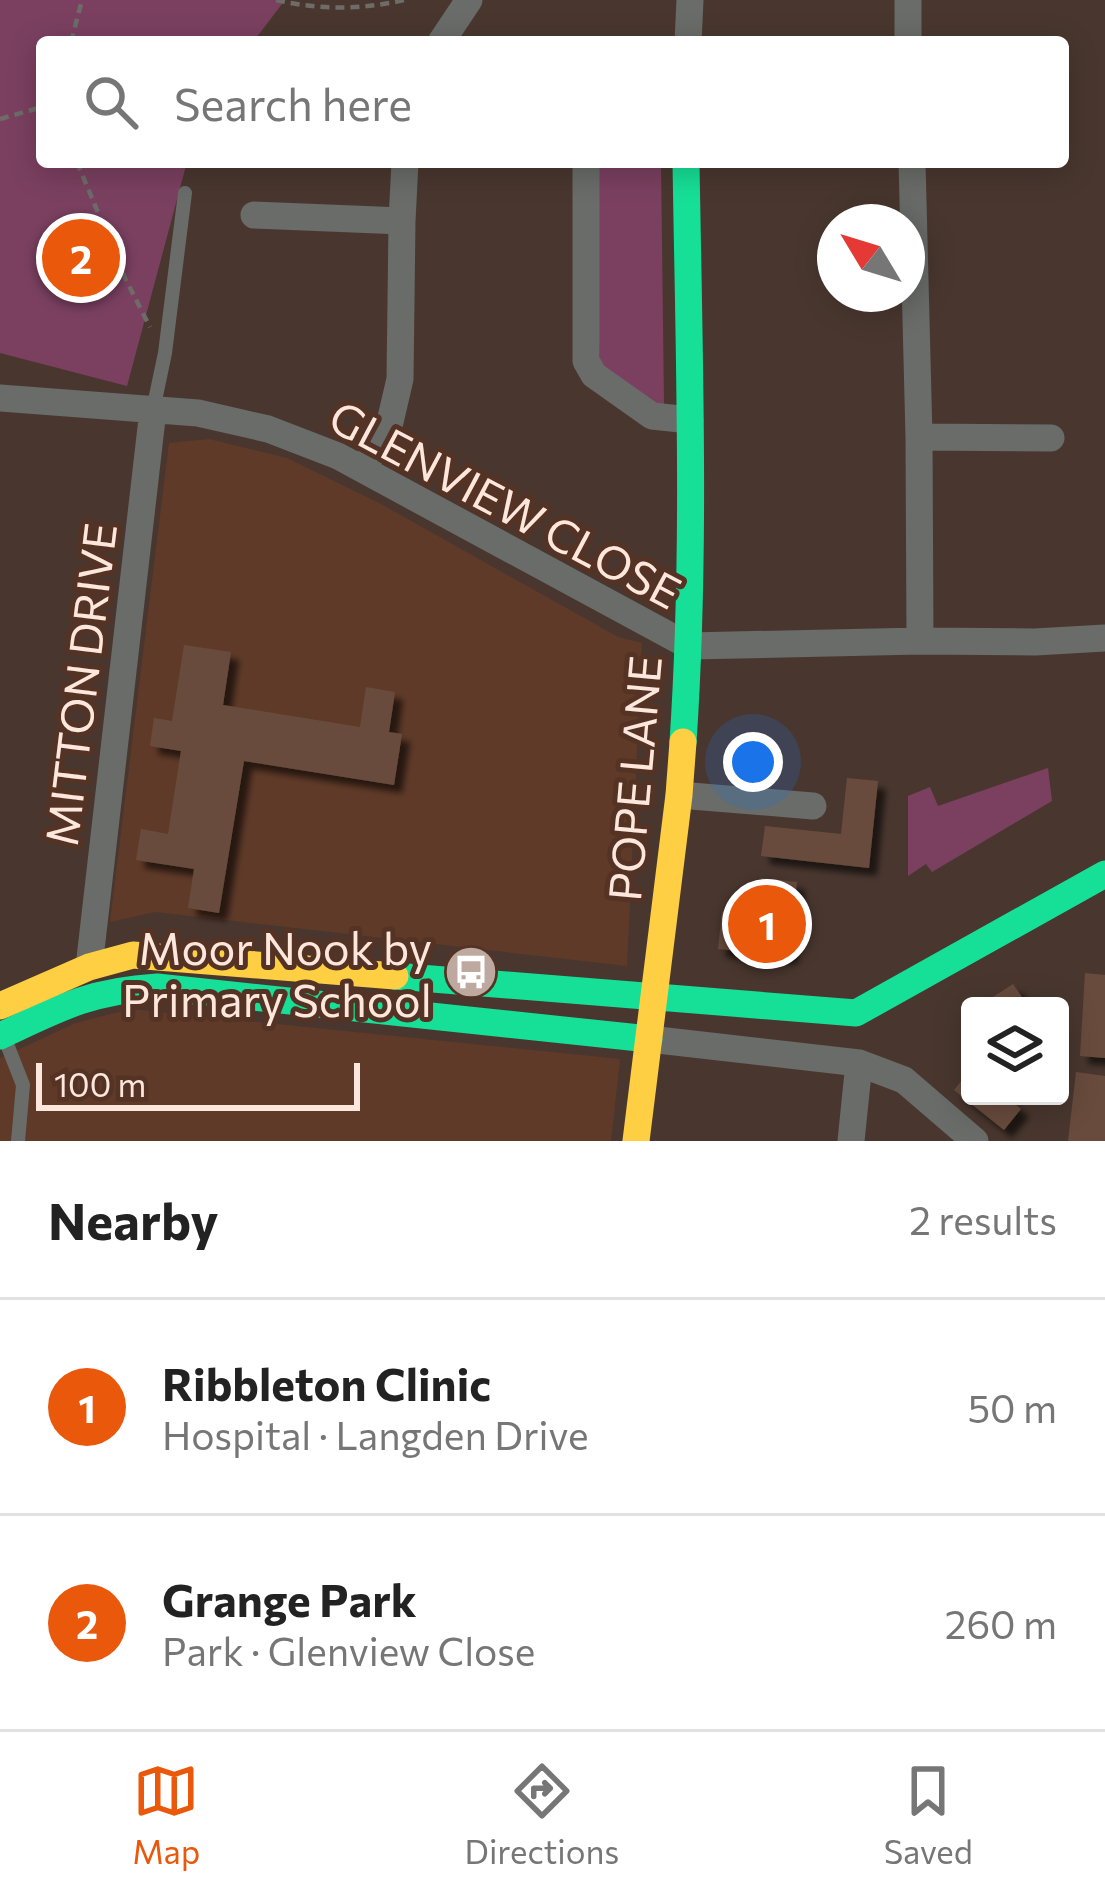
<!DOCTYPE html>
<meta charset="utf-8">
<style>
:root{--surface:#fff;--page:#f2f2f2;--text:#222;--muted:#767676;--line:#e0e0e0;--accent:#ea580c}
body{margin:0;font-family:Commissioner,sans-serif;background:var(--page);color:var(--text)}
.controls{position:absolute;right:36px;bottom:36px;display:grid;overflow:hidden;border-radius:12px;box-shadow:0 6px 30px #0003}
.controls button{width:108px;height:108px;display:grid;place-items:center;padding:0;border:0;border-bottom:3px solid var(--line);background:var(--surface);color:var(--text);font:60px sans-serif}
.compass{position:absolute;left:817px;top:204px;width:108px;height:108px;border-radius:50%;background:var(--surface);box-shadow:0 6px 30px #0003;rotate:308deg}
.scale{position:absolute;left:36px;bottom:30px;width:324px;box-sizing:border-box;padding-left:12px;border:6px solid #fde7dd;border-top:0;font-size:33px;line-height:42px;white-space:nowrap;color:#fde7dd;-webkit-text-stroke:9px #543324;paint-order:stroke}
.you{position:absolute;left:753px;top:762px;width:42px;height:42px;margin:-30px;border:9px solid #fff;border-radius:50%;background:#1a73e8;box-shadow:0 0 0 18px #1a73e833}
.badge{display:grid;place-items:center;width:78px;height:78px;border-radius:50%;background:var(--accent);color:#fff;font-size:39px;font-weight:700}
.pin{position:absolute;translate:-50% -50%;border:6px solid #fff;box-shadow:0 3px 12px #0006}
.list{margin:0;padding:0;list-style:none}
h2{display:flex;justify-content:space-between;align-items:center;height:156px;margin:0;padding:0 48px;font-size:51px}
h2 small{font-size:39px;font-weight:400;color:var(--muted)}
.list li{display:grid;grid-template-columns:78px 1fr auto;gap:36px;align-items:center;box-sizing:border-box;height:216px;padding:0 48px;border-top:3px solid var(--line)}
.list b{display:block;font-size:45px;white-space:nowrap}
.list p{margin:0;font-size:39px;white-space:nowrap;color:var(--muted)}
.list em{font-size:39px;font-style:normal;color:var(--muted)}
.icon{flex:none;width:66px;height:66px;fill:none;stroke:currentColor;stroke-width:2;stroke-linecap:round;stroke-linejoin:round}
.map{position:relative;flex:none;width:1105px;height:1141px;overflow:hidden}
.search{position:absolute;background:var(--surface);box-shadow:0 6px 30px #0003;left:36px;right:36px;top:36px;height:132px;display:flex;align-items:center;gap:30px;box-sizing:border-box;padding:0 42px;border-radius:12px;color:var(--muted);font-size:45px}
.sheet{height:588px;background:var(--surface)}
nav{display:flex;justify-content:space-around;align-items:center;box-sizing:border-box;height:168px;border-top:3px solid var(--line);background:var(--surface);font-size:33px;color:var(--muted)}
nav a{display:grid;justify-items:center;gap:6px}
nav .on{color:var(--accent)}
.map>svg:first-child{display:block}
.built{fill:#5f3a28}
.green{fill:#7b4060}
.building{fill:#684c3c;filter:url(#shadow)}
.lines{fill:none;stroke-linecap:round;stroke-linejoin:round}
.path{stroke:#6e6c68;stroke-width:4.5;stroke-dasharray:9 6;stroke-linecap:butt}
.lane{stroke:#696c68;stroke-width:14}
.street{stroke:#696c68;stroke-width:27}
.fast{stroke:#16e098;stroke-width:27}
.slow{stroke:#ffcf43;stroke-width:27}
.labels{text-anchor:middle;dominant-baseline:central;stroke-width:10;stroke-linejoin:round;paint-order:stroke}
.street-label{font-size:45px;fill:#fde7dd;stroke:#543324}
.poi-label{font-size:45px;fill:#fde7dd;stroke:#543324;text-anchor:end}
</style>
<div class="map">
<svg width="1105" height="1141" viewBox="0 0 1105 1141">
<defs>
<filter id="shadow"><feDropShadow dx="8" dy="8" stdDeviation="3" flood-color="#0009"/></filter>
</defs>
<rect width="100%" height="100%" fill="#49372f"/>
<path class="built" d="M 209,439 L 287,458 L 381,504 L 618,637 L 642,643 L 627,966 L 155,912 L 110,922 L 169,443 Z
M 130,1009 L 620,1059 L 611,1141 L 0,1141 L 0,1058 L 76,1023 Z"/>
<path class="green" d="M 0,0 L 285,0 L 253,42 L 42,42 L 42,162 L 187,162 L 127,386 L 0,353 Z
M 604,162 L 661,162 L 664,404 L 660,408 L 600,372 L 594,171 Z
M 1048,768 L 1052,801 L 932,872 L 926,864 L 908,876 L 908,796 L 930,787 L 938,806 Z"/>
<path class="building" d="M 184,645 L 231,652 L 223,705 L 360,727 L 366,687 L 395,692 L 389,732 L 402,734 L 394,785 L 244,761 L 219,913 L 188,908 L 194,869 L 136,860 L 141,829 L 168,834 L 181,751 L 150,746 L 154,718 L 172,721 Z
M 847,778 L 878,781 L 869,868 L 761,856 L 765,826 L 841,834 Z
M 761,878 L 797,882 L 789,956 L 718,949 L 722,912 L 757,915 Z
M 1085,973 L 1105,975 L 1105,1058 L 1080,1056 Z
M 1013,984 L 1028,1006 L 979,1006 Z
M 970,1070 L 970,1096 L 1005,1096 L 1021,1109 L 1004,1130 L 954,1090 Z
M 1076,1072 L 1105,1076 L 1105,1141 L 1068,1141 Z"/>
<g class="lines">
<path class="path" d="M 276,0 C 319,10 361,10 404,0
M 71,42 L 82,0
M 0,119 L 42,107
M 77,162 L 126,280 L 150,327"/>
<path class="lane" d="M 153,410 L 165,353 L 185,193
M 5,1039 L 23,1085 L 18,1141"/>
<path class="street" d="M 908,0 L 908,42
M 441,42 L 469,0
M 688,42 L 690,0
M 586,162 L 586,361 L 594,375 L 652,416 L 690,420
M 912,162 L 919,437 L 920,641
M 254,215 L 402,221
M 0,398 L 198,413 L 268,429 L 338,456 L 689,646 L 920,641 L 1035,642 L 1105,638
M 919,437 L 1051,438
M 363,469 L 390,422 L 400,379 L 402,221 L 405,162
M 679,795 L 813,806
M 89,967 L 153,410
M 649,1039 L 859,1063 L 904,1080 L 975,1141
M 851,1141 L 859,1063"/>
<path class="fast" d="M 683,742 C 696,549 689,355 686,162
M 395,976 L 856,1013 L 1105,874
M 0,1036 C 59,1008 90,991 157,987 L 649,1039"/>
<path class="slow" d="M 0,1006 L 89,967 L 133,955 L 395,976
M 636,1141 L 679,795 L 683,742"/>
</g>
<defs>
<g id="bus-disc" transform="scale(2.7)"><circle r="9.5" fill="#bea9a0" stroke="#543324"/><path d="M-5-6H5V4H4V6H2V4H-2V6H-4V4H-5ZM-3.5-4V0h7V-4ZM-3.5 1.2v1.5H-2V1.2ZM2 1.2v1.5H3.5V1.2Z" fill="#fff"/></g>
</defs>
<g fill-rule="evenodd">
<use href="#bus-disc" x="471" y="972"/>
</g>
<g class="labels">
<g class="street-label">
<text transform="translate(506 503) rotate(28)">GLENVIEW CLOSE</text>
<text transform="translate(79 684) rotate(-83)">MITTON DRIVE</text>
<text transform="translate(633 778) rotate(-85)">POPE LANE</text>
</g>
<g class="poi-label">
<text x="432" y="946">Moor Nook by<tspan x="432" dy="52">Primary School</tspan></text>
</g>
</g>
</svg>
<div class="controls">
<button><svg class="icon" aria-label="layers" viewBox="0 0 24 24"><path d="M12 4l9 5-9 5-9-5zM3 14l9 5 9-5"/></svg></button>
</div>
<svg class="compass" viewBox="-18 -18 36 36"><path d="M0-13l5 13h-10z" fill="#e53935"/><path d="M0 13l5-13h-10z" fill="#767676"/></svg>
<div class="scale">100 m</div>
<div class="you"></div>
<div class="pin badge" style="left:767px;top:924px">1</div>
<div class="pin badge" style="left:81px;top:258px">2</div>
<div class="search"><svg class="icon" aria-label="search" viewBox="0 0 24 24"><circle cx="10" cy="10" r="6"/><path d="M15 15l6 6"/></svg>Search here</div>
</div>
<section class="sheet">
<h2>Nearby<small>2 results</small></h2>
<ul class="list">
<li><span class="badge">1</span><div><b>Ribbleton Clinic</b><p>Hospital · Langden Drive</p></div><em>50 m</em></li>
<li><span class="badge">2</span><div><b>Grange Park</b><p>Park · Glenview Close</p></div><em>260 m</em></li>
</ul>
</section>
<nav>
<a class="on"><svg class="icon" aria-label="map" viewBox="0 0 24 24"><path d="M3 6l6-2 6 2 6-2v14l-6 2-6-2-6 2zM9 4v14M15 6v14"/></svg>Map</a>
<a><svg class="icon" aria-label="directions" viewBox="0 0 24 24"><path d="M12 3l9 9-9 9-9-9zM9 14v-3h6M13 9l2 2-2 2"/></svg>Directions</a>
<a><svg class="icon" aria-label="saved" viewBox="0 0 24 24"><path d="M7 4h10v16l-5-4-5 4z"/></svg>Saved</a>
</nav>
